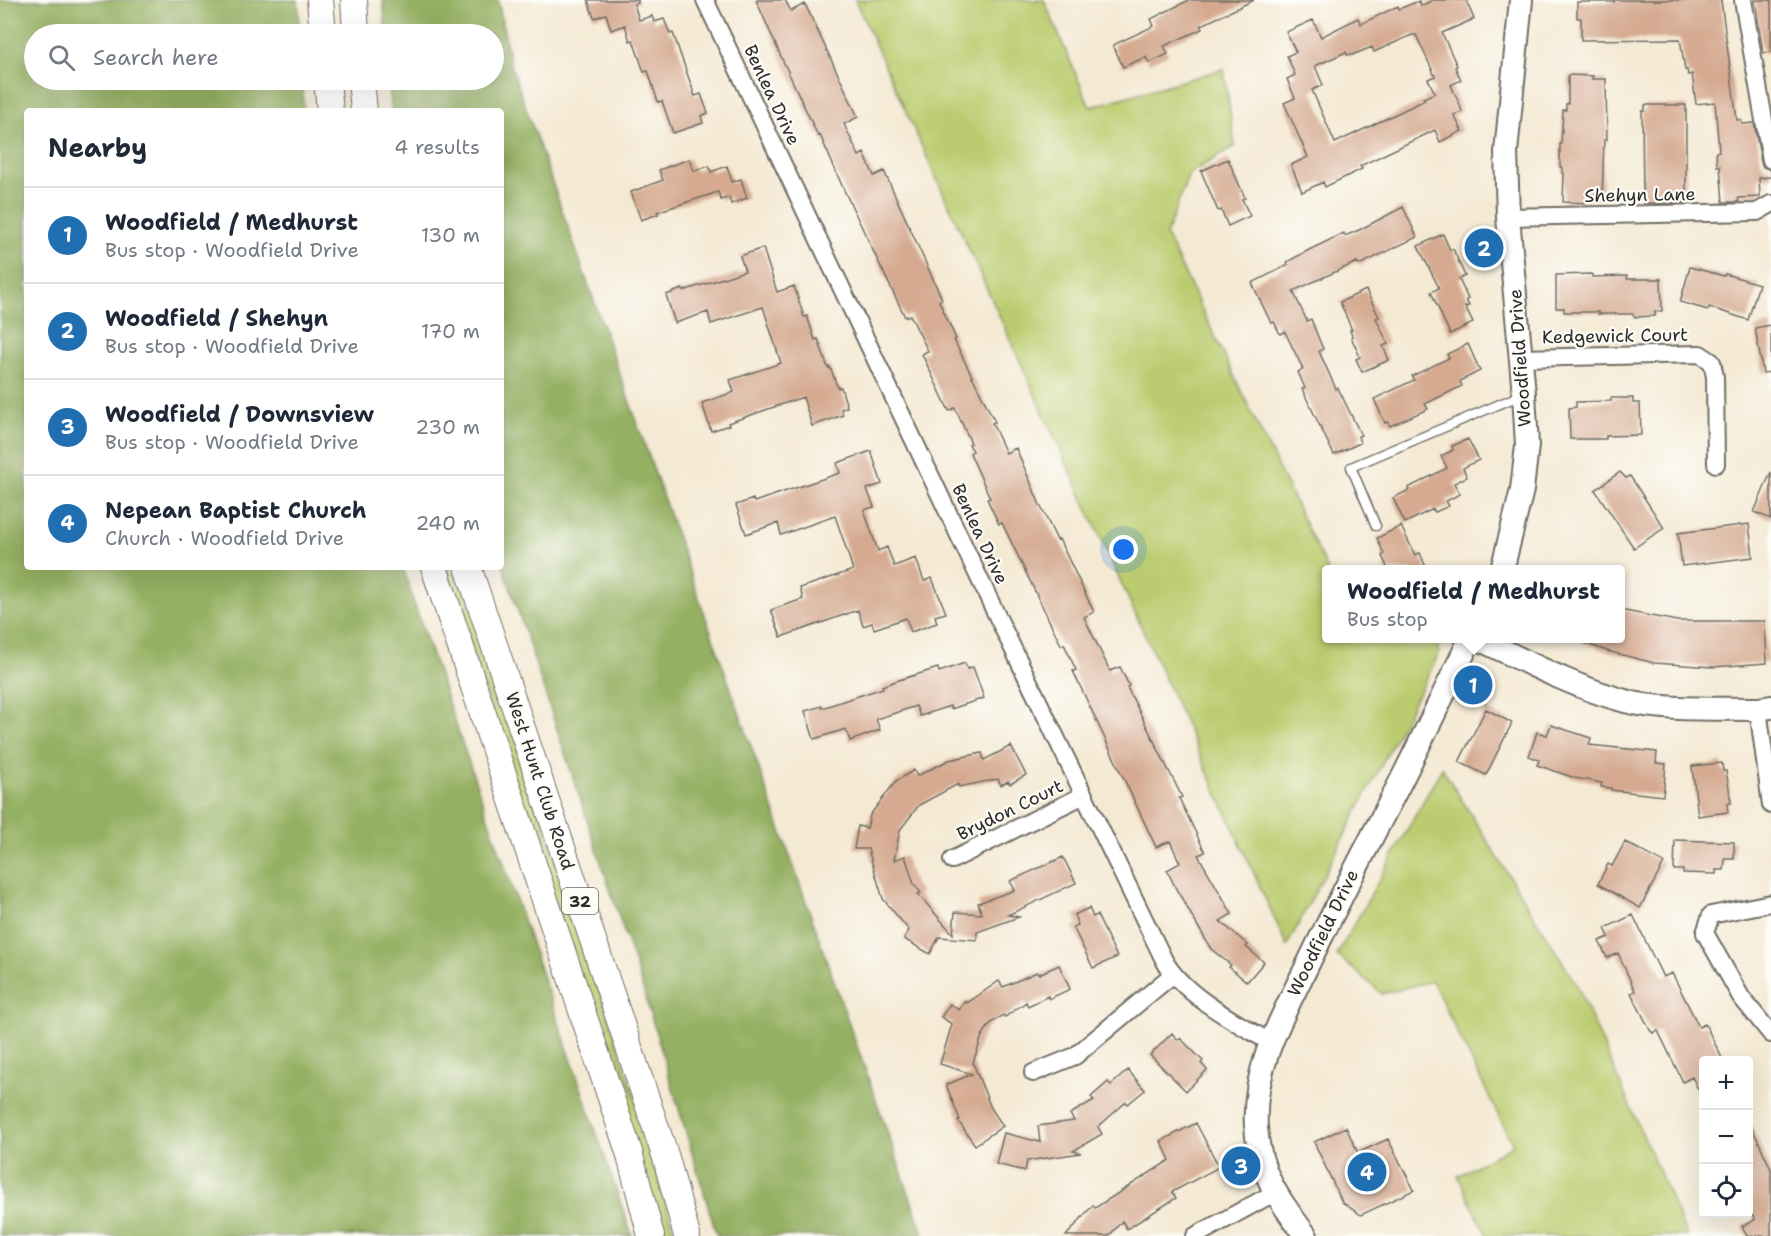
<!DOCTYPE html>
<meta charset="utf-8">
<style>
:root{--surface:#fff;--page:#f2f2f3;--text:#1f2937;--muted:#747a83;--line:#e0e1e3;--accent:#1f6fb2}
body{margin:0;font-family:"Shantell Sans",sans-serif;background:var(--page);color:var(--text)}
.controls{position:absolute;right:18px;bottom:18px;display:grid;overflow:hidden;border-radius:6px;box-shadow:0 6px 24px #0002}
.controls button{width:54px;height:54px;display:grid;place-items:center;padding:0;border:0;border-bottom:2px solid var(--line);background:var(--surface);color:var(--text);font:30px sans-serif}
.you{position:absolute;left:1124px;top:550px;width:21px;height:21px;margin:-15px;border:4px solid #fff;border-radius:50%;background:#1a73e8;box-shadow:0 0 0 9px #1a73e833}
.badge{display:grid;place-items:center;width:39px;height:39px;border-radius:50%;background:var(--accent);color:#fff;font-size:20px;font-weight:700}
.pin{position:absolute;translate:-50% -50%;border:3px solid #fff;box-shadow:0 2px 6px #0006}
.popup{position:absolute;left:1322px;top:565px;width:303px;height:78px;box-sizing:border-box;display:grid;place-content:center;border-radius:6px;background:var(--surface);filter:drop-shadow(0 2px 4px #0005);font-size:20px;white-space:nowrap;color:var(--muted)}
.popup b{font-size:22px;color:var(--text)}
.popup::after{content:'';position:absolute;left:50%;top:100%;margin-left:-12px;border:12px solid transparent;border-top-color:var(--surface)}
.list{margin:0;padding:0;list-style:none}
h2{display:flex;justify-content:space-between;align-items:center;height:78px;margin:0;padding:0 24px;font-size:26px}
h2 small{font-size:20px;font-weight:400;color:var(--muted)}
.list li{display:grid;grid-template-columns:39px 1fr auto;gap:18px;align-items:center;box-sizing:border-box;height:96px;padding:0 24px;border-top:2px solid var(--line)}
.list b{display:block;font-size:22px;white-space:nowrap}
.list p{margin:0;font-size:20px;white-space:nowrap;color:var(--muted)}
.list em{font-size:20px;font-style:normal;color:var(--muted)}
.icon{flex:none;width:33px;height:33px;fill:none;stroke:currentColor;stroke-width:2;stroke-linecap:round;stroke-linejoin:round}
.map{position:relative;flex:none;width:1771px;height:1236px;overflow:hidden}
.search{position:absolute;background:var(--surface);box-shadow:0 6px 24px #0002;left:24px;top:24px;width:480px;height:66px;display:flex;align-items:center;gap:15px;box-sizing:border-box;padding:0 21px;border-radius:33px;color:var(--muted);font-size:22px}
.panel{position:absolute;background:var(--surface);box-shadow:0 6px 24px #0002;left:24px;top:108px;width:480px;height:462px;border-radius:6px}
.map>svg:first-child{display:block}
.green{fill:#bbcc6f;stroke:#737c4d;stroke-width:1.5}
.forest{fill:#94b062;stroke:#606e46;stroke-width:1.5}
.building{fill:#d5aa91;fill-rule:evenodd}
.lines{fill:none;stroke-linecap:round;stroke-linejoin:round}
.lane-casing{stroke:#716e66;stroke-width:11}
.street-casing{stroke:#716e66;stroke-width:20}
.secondary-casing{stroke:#716e66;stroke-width:26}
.primary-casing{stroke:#716e66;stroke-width:28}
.lane{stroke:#fff;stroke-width:8}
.street{stroke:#fff;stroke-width:16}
.secondary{stroke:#fff;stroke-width:22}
.primary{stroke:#fff;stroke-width:26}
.labels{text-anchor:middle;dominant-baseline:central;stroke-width:4.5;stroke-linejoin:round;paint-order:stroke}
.shield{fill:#fdfcf7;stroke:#6a6a68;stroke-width:1.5}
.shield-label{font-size:16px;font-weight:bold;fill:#2b2b2b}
.street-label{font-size:18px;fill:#2b2b2b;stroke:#fdfcf7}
</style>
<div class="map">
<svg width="1771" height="1236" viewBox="0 0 1771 1236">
<rect width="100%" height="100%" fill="#fdfcf7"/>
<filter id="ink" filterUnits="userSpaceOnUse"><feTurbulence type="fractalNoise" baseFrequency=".0167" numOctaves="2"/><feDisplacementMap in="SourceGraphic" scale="12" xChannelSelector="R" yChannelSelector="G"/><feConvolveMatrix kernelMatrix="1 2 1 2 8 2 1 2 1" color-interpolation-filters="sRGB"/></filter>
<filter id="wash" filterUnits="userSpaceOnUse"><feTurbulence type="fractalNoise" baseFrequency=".008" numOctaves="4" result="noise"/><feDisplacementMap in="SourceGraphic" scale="24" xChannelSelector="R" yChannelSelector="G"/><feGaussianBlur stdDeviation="1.35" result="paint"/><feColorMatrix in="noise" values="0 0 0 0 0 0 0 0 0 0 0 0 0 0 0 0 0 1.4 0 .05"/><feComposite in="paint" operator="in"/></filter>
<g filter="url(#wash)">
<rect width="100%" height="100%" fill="#f4e9d3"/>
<path class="green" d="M 855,0 L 1044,0 L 1090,107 L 1224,69 L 1235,146 L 1189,174 L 1166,235 L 1327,569 L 1326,638 L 1431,639 L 1437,643 L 1439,654 L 1287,946 Z
M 445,567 L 458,567 L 635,1097 L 675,1236 L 662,1236 Z
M 1442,768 L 1577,985 L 1687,1236 L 1487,1236 L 1458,1176 L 1513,1145 L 1432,981 L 1382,994 L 1337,955 Z"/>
<path class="forest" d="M 0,0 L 298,0 L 300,34 L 34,34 L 34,80 L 302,80 L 304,111 L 27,111 L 27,567 L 403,567 L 413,600 L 632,1236 L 0,1236 Z
M 383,0 L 498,0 L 510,63 L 924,1236 L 717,1236 L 642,986 L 501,560 L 501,111 L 392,111 L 388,80 L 494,80 L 494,34 L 386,34 Z"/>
<g id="blocks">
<path class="building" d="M 588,0 L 638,0 L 638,3 L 634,4 L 639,20 L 652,16 L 654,22 L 664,19 L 670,34 L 673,33 L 695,96 L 701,94 L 708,113 L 701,116 L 703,123 L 673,133 L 662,101 L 658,102 L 648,71 L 644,72 L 633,40 L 630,41 L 625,25 L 611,30 L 606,14 L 594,18 Z
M 756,0 L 785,0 L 791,11 L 805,4 L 858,117 L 844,124 L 859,156 L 864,153 L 874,176 L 884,171 L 942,299 L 939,301 L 956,339 L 954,340 L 995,422 L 992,423 L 1006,453 L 1016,448 L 1040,505 L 1057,540 L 1059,539 L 1094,612 L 1084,617 L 1110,671 L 1120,667 L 1129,686 L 1127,687 L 1182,797 L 1179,798 L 1205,852 L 1198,855 L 1232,914 L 1220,921 L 1248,945 L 1246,947 L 1264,962 L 1247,982 L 1229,967 L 1231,965 L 1211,949 L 1175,887 L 1167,870 L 1180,863 L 1170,841 L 1156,847 L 1073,671 L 1076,670 L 1064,644 L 1061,645 L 1002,523 L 999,524 L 987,499 L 990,498 L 970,453 L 973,451 L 969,444 L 971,443 L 955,408 L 949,411 L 922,354 L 928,351 L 910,315 L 905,317 L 844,190 L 820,135 L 818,136 L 783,61 Z
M 1189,0 L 1254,0 L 1200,26 L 1202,29 L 1164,46 L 1168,54 L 1149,63 L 1146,57 L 1123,67 L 1113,45 L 1154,26 L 1151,19 Z
M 1433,0 L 1466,0 L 1474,19 L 1442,33 L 1457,66 L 1455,67 L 1461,80 L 1451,85 L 1460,105 L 1462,112 L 1454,115 L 1462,131 L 1440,142 L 1435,130 L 1360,166 L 1362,169 L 1325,187 L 1323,182 L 1302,192 L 1291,165 L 1308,157 L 1284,103 L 1295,98 L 1287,79 L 1295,75 L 1287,56 L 1296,52 L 1286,32 L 1313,20 L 1321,37 L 1358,18 L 1361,24 L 1398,6 L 1399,9 L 1419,1 L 1421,6 ZM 1412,35 L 1416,35 L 1435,76 L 1428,79 L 1435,93 L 1423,98 L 1425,100 L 1335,143 L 1312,90 L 1323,85 L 1315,66 L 1346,52 L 1347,55 L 1351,54 L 1352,55 L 1372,47 L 1374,52 Z
M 1614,0 L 1721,0 L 1737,120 L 1741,120 L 1742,124 L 1754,123 L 1761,162 L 1763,167 L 1771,170 L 1771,177 L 1759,178 L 1760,197 L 1738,198 L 1739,202 L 1723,202 L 1720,166 L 1717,166 L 1716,152 L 1719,151 L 1715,102 L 1696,104 L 1692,74 L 1688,75 L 1687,70 L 1685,70 L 1680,39 L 1581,40 L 1581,18 L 1577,18 L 1577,2 L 1614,2 Z
M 1755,0 L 1771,0 L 1771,52 L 1763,53 Z
M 1568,75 L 1593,76 L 1592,79 L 1606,79 L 1607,140 L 1604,140 L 1602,199 L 1588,199 L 1588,203 L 1563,202 L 1564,173 L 1562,173 L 1562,167 L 1560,167 L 1560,144 L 1561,144 L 1563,110 L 1566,110 L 1566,104 L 1568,104 Z
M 1645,105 L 1686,105 L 1686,203 L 1643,203 L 1642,111 L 1645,111 Z
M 689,159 L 694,171 L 709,166 L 711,172 L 727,166 L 732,182 L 741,179 L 747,198 L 731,204 L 729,197 L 721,200 L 718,192 L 657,212 L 658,214 L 641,220 L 631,192 L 663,180 L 659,170 Z
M 1228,159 L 1245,198 L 1242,199 L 1250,216 L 1228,226 L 1221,210 L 1218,211 L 1201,171 Z
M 1403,207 L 1417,237 L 1359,265 L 1357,262 L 1293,291 L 1307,321 L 1311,319 L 1316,332 L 1323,349 L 1319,351 L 1336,389 L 1338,388 L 1361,435 L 1358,436 L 1360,443 L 1334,455 L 1302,389 L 1305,388 L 1298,372 L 1303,369 L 1285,332 L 1280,334 L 1274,322 L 1271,323 L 1252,283 L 1288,265 L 1287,262 L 1307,251 L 1344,233 L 1345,236 L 1359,230 Z
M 1443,234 L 1450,250 L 1453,249 L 1465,276 L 1459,279 L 1468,299 L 1466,300 L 1469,306 L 1465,307 L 1473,323 L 1450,334 L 1431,292 L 1439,288 L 1418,246 Z
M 763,248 L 777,292 L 794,286 L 804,317 L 807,316 L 815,340 L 818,339 L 828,368 L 830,367 L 838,388 L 841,387 L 847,407 L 841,409 L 843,415 L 812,426 L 803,397 L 728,423 L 729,425 L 711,431 L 702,403 L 734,392 L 730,380 L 781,363 L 763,307 L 711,324 L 708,312 L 675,323 L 666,295 L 682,289 L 683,291 L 745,271 L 740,256 Z
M 1690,267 L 1724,276 L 1725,274 L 1759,284 L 1748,320 L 1709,307 L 1708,310 L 1680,302 Z
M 1592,274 L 1592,277 L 1627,276 L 1627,279 L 1661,279 L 1662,311 L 1655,311 L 1655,316 L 1634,317 L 1633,314 L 1598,314 L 1598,312 L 1564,312 L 1564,308 L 1556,308 L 1556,275 Z
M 1366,290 L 1379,317 L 1376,318 L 1388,344 L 1383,346 L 1389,360 L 1362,372 L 1356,359 L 1360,357 L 1351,337 L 1352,336 L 1350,330 L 1352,330 L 1340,302 Z
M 1771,325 L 1771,372 L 1763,373 L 1755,328 Z
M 1468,344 L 1480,371 L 1460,381 L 1462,386 L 1425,404 L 1428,409 L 1390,426 L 1388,422 L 1385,423 L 1374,399 L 1414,380 L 1412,376 L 1449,358 L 1447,354 Z
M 1611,398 L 1633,398 L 1633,403 L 1640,403 L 1641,435 L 1606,436 L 1606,439 L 1570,439 L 1569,408 L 1576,407 L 1576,402 L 1611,401 Z
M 1468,439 L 1479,460 L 1463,468 L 1467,477 L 1454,483 L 1460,494 L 1446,501 L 1449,506 L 1435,512 L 1433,509 L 1405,523 L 1393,498 L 1409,490 L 1408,488 L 1447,468 L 1441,456 L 1453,450 L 1452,446 Z
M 871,451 L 882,484 L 867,489 L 874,507 L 864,510 L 878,551 L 887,547 L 894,566 L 916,558 L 924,581 L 932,578 L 946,613 L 935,616 L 937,623 L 911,632 L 906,618 L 874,629 L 872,623 L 863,626 L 858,610 L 781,637 L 771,610 L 803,599 L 800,588 L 853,570 L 844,542 L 835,516 L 781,535 L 778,523 L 746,534 L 736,505 L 753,499 L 754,502 L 840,473 L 837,463 Z
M 1620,472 L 1626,478 L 1630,476 L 1664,528 L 1634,548 L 1595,490 Z
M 1771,472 L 1771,519 L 1754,512 Z
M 1749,524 L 1753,557 L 1682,566 L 1678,533 Z
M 1401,526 L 1415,555 L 1420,553 L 1427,570 L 1382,570 L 1387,567 L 1382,556 L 1384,554 L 1377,538 Z
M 1620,610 L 1677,621 L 1765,621 L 1767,663 L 1713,667 L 1654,663 L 1607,651 L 1579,641 L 1579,639 L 1620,639 Z
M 965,663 L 967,669 L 973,667 L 984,698 L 951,709 L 950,706 L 920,716 L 916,706 L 892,714 L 876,719 L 880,730 L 850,741 L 846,729 L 814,739 L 805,711 L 822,706 L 822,708 L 883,688 L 882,686 L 899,680 L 938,668 L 939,672 Z
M 1486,709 L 1512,723 L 1486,775 L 1459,762 Z
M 1551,725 L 1591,738 L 1589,745 L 1657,752 L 1656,763 L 1666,764 L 1663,796 L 1611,790 L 1611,788 L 1601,787 L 1602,783 L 1575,778 L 1537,765 L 1539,760 L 1529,756 L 1537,732 L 1547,735 Z
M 1011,746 L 1026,775 L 1010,784 L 1008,781 L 1001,785 L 998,779 L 959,787 L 958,784 L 919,805 L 900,830 L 894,860 L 905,856 L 914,884 L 921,893 L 918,894 L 953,934 L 955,912 L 982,914 L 978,903 L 1015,890 L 1010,881 L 1063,857 L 1076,883 L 1008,915 L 1019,917 L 977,932 L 977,940 L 939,937 L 930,954 L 904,939 L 909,930 L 883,899 L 868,849 L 854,849 L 858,826 L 867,828 L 870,815 L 896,781 L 914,770 L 917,776 L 949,760 L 982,753 L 984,760 Z
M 1722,763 L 1723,771 L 1726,771 L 1729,788 L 1731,803 L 1727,804 L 1728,812 L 1698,816 L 1692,766 Z
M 1675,840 L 1734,842 L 1734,859 L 1725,859 L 1724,870 L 1716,870 L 1716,874 L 1683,873 L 1683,870 L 1674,870 Z
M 1625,842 L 1664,863 L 1640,908 L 1598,884 L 1608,864 L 1612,866 Z
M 1089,908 L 1093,917 L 1097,915 L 1117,957 L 1093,968 L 1073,927 L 1078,925 L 1074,915 Z
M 1633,915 L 1663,977 L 1672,973 L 1699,1027 L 1705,1024 L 1723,1060 L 1704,1060 L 1704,1101 L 1692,1077 L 1683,1082 L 1658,1031 L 1653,1033 L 1650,1030 L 1631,993 L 1635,991 L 1618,953 L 1607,958 L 1599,941 L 1609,937 L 1605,928 Z
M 1059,965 L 1070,989 L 1049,999 L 1048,996 L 1028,1006 L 1026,1002 L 1005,1017 L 1003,1015 L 990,1024 L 982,1036 L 973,1063 L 991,1108 L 1003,1126 L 975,1145 L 958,1121 L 960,1120 L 946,1085 L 972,1074 L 940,1064 L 952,1024 L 941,1017 L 950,1004 L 959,1010 L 965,1001 L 967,1003 L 999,981 L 1003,987 L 1037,972 L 1039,974 Z
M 1172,1033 L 1178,1040 L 1180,1038 L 1203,1061 L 1201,1063 L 1207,1070 L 1186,1091 L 1150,1055 Z
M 1128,1070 L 1145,1090 L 1128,1104 L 1126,1102 L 1098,1127 L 1102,1134 L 1073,1151 L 1081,1153 L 1027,1161 L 1025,1171 L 996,1164 L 1004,1133 L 1040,1142 L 1038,1126 L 1074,1121 L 1070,1114 L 1094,1100 L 1091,1097 L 1108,1082 L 1111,1085 Z
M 1749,1121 L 1771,1169 L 1771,1236 L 1747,1236 L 1742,1226 L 1755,1220 L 1749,1207 Z
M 1196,1123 L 1219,1167 L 1172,1192 L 1176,1198 L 1127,1229 L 1122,1221 L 1109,1236 L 1066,1236 L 1093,1205 L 1095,1208 L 1170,1160 L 1161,1141 Z
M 1346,1127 L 1358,1153 L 1388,1139 L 1414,1190 L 1361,1215 L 1342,1202 L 1314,1142 Z"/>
</g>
</g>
<g filter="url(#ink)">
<use href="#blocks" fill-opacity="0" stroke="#716e66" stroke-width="1.5"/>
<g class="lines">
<g class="lane-casing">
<path id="lane" d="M 1376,526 L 1351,467 L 1521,395"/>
</g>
<g class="street-casing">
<path id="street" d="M 705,0 L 1000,622 L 1164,960 C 1183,995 1235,1022 1270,1042
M 1743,0 L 1771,160
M 1508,217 L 1757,212 L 1771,204
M 1521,358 L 1700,354 L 1712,362 L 1715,377 L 1716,464
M 1758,709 L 1771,805
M 952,860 L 1084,795
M 1771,903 L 1711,915 L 1705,933 L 1741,997 L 1771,1034
M 1033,1073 L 1075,1056 L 1172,975
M 1195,1236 L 1274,1193"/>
</g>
<g class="secondary-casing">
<path id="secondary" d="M 1502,570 L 1522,490 L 1527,445 L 1524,394 L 1508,217 L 1506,152 L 1521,0
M 1477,638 C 1525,661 1573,687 1625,701 C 1662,711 1719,708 1758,709 L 1771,707
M 1306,1236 C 1279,1200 1259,1174 1256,1127 C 1252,1068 1283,1015 1308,964 C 1334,910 1361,858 1388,806 C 1417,751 1443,694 1471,638"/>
</g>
<g class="primary-casing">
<path id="primary" d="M 320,0 L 323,34
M 354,0 L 356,34
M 327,80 L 330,111
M 361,80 L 364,111
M 434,567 L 629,1152 L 651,1236
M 468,567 L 666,1158 L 687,1236"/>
</g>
<use href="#lane" class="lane"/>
<use href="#street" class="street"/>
<use href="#secondary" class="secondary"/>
<use href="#primary" class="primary"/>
</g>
</g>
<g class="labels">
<rect class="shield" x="562" y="888" width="36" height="26" rx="4.5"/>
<g class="shield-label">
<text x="580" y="901">32</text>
</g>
<g class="street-label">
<text transform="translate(772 95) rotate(65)">Benlea Drive</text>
<text transform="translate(1640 195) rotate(-1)">Shehyn Lane</text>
<text transform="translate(1615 336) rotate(-1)">Kedgewick Court</text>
<text transform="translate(1520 358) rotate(-94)">Woodfield Drive</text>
<text transform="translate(980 534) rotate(65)">Benlea Drive</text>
<text transform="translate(540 781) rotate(72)">West Hunt Club Road</text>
<text transform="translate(1010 810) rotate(-26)">Brydon Court</text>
<text transform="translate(1323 933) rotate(-64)">Woodfield Drive</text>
</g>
</g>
</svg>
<div class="controls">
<button>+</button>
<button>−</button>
<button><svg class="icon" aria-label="locate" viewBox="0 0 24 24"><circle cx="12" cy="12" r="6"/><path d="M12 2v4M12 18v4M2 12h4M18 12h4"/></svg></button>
</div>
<div class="you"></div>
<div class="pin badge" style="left:1473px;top:685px">1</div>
<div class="popup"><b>Woodfield / Medhurst</b>Bus stop</div>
<div class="pin badge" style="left:1484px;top:248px">2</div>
<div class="pin badge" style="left:1241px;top:1166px">3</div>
<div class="pin badge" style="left:1367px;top:1172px">4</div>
<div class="search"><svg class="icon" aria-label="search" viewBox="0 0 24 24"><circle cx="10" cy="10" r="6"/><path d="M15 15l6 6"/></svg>Search here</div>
<section class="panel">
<h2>Nearby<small>4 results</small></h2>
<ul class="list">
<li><span class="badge">1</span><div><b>Woodfield / Medhurst</b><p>Bus stop · Woodfield Drive</p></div><em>130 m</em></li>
<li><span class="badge">2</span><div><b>Woodfield / Shehyn</b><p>Bus stop · Woodfield Drive</p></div><em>170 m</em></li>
<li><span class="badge">3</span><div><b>Woodfield / Downsview</b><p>Bus stop · Woodfield Drive</p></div><em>230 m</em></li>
<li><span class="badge">4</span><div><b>Nepean Baptist Church</b><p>Church · Woodfield Drive</p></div><em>240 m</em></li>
</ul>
</section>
</div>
